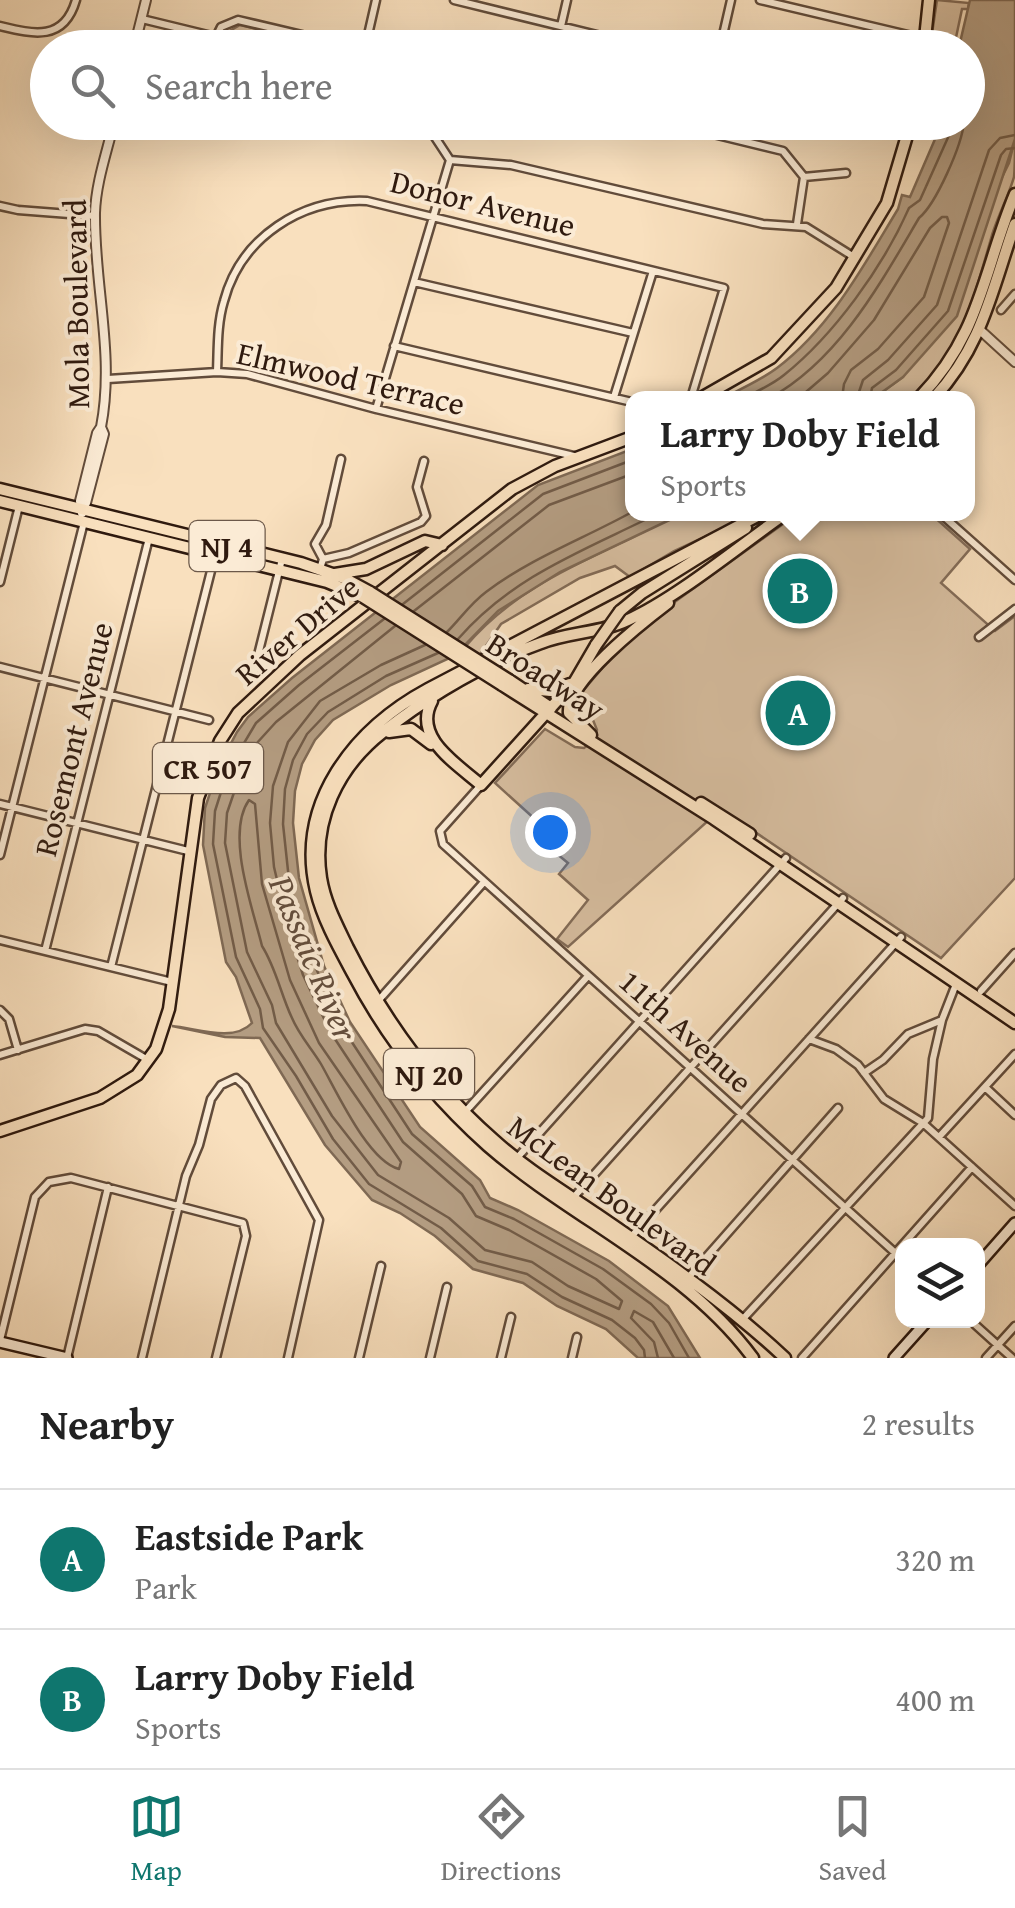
<!DOCTYPE html>
<style>
:root{--surface:#fff;--page:#f2f2f2;--text:#222;--muted:#767676;--line:#e0e0e0;--accent:#0f766e}
body{margin:0;font-family:"Gentium Book Plus",serif;background:var(--page);color:var(--text)}
.controls{position:absolute;right:30px;bottom:30px;display:grid;overflow:hidden;border-radius:20px;box-shadow:0 10px 40px #0002}
.controls button{width:90px;height:90px;display:grid;place-items:center;padding:0;border:0;border-bottom:2px solid var(--line);background:var(--surface);color:var(--text);font:50px sans-serif}
.you{position:absolute;left:550px;top:832px;width:35px;height:35px;margin:-25px;border:8px solid #fff;border-radius:50%;background:#1a73e8;box-shadow:0 0 0 15px #1a73e833}
.badge{display:grid;place-items:center;width:65px;height:65px;border-radius:50%;background:var(--accent);color:#fff;font-size:32px;font-weight:700}
.pin{position:absolute;translate:-50% -50%;border:5px solid #fff;box-shadow:0 2px 10px #0006}
.popup{position:absolute;left:625px;top:391px;width:350px;height:130px;box-sizing:border-box;display:grid;place-content:center;border-radius:20px;background:var(--surface);filter:drop-shadow(0 2px 8px #0005);font-size:32px;white-space:nowrap;color:var(--muted)}
.popup b{font-size:38px;color:var(--text)}
.popup::after{content:'';position:absolute;left:50%;top:100%;margin-left:-20px;border:20px solid transparent;border-top-color:var(--surface)}
.list{margin:0;padding:0;list-style:none}
h2{display:flex;justify-content:space-between;align-items:center;height:130px;margin:0;padding:0 40px;font-size:42px}
h2 small{font-size:32px;font-weight:400;color:var(--muted)}
.list li{display:grid;grid-template-columns:65px 1fr auto;gap:30px;align-items:center;box-sizing:border-box;height:140px;padding:0 40px;border-top:2px solid var(--line)}
.list b{display:block;font-size:38px;white-space:nowrap}
.list p{margin:0;font-size:32px;white-space:nowrap;color:var(--muted)}
.list em{font-size:32px;font-style:normal;color:var(--muted)}
.icon{flex:none;width:55px;height:55px;fill:none;stroke:currentColor;stroke-width:2;stroke-linecap:round;stroke-linejoin:round}
.map{position:relative;flex:none;width:1015px;height:1358px;overflow:hidden}
.search{position:absolute;background:var(--surface);box-shadow:0 10px 40px #0002;left:30px;right:30px;top:30px;height:110px;display:flex;align-items:center;gap:25px;box-sizing:border-box;padding:0 35px;border-radius:55px;color:var(--muted);font-size:38px}
.sheet{height:410px;background:var(--surface)}
nav{display:flex;justify-content:space-around;align-items:center;box-sizing:border-box;height:140px;border-top:2px solid var(--line);background:var(--surface);font-size:28px;color:var(--muted)}
nav a{display:grid;justify-items:center;gap:5px}
nav .on{color:var(--accent)}
.map>svg:first-child{display:block}
.green{fill:#d7bea0;stroke:#836c58;stroke-width:2.5}
.water{fill:#b49d82;stroke:#7f6954;stroke-width:2.5}
.lines{fill:none;stroke-linecap:round;stroke-linejoin:round}
.shore{stroke:#725c48;stroke-width:2.5}
.minor-casing{stroke:#624c3b;stroke-width:11}
.tertiary-casing{stroke:#624c3b;stroke-width:12}
.secondary-casing{stroke:#2f1a0f;stroke-width:14}
.primary-casing{stroke:#2f1a0f;stroke-width:15}
.minor{stroke:#fbebd5;stroke-width:6}
.tertiary{stroke:#fbebd5;stroke-width:8}
.secondary{stroke:#fbebd5;stroke-width:9}
.primary{stroke:#f9e0be;stroke-width:10}
.primary-bridge-casing{stroke:#2f1a0f;stroke-width:15;stroke-linecap:butt}
.primary-bridge{stroke:#f9e0be;stroke-width:10}
.labels{text-anchor:middle;dominant-baseline:central;stroke-width:8;stroke-linejoin:round;paint-order:stroke}
.shield{fill:#fbebd5;stroke:#6c594a;stroke-width:2.5}
.shield-label{font-size:30px;font-weight:bold;fill:#2f1a0f}
.street-label{font-size:32px;fill:#2f1a0f;stroke:#fbebd5}
.water-label{font-size:35px;font-style:italic;fill:#644e3d;stroke:#fbebd5}
</style>
<div class="map">
<svg width="1015" height="1358" viewBox="0 0 1015 1358">
<rect width="100%" height="100%" fill="#f9e0be"/>
<filter id="stains"><feTurbulence type="fractalNoise" baseFrequency=".002" numOctaves="4"/><feColorMatrix values="0 0 0 0 .2 0 0 0 0 .09 0 0 0 0 .02 0 0 0 .5 -.17"/></filter>
<radialGradient id="worn" r=".72"><stop offset=".6" stop-color="#630" stop-opacity="0"/><stop offset="1" stop-color="#630" stop-opacity=".3"/></radialGradient>
<path class="green" d="M 937,0 L 969,3 L 968,9 L 962,9 L 954,47 L 930,47 Z
M 240,25 L 332,47 L 225,47 L 226,33 Z
M 1015,139 C 1015,151 1015,166 1014,177 C 1008,197 998,216 992,235 C 973,301 962,349 910,398 L 874,398 L 903,377 L 1009,163 Z
M 682,514 L 754,514 L 674,551 L 630,577 L 615,566 L 580,578 L 501,624 L 479,656 L 465,647 C 510,593 570,567 633,537 C 649,529 664,520 682,514 Z
M 797,514 L 931,514 L 970,549 L 941,583 L 995,631 L 1015,616 L 1015,878 L 941,958 L 721,809 L 568,947 L 557,939 L 588,900 L 559,874 L 568,863 L 551,849 L 558,840 L 495,783 L 545,729 L 575,747 L 584,748 L 592,742 L 597,730 L 593,720 L 570,706 L 616,652 L 658,614 Z"/>
<path class="water" d="M 970,0 L 1015,0 L 1015,139 L 957,316 L 903,377 L 874,398 L 723,398 C 741,389 761,380 777,368 C 831,327 864,265 898,209 L 902,195 L 910,197 L 942,123 L 968,122 L 968,48 L 959,47 Z
M 632,449 L 632,514 L 682,514 L 560,572 L 498,611 L 454,656 L 391,685 L 333,720 L 315,740 L 302,764 L 295,791 L 293,823 L 299,878 L 324,966 L 350,1022 L 420,1127 L 480,1180 L 490,1198 L 518,1210 L 609,1261 L 668,1306 L 700,1358 L 638,1358 L 606,1329 L 557,1306 L 523,1283 L 473,1269 L 435,1236 L 400,1213 L 372,1200 L 325,1145 L 260,1038 L 225,1037 L 172,1026 C 196,1028 233,1043 252,1023 L 236,977 L 226,962 L 203,845 L 205,808 L 219,766 L 237,732 L 248,717 L 292,678 L 538,485 Z"/>
<g class="lines">
<path class="shore" d="M 744,398 C 757,391 772,385 784,375 C 834,335 883,267 909,208 L 920,200 L 950,133 L 951,122
M 770,398 C 839,360 880,284 919,218 C 936,204 962,145 964,122
M 799,398 L 828,373 L 874,320 L 930,228 L 942,217 L 947,217 L 949,223 L 924,297 L 878,349 L 851,370 L 844,384 L 842,398
M 857,398 L 863,380 L 888,360 L 937,305 L 989,150 L 1000,138 L 1015,135
M 870,398 L 872,388 L 896,370 L 948,311 L 1001,155 L 1006,149 L 1015,148
M 403,604 L 543,494 L 632,460
M 414,611 L 549,505 L 632,474
M 384,619 L 299,685 L 256,723 L 228,770 L 215,811 L 213,844 L 236,957 L 260,1009 L 263,1028 L 296,1076 L 333,1139 L 369,1184 L 441,1228 L 478,1261 L 527,1274 L 562,1297 L 612,1320 L 635,1338 L 644,1350 L 645,1358
M 395,626 L 276,722 L 256,744 L 240,775 L 227,813 L 225,843 L 247,952 L 272,1005 L 276,1023 L 332,1116 L 378,1175 L 449,1218 L 485,1250 L 532,1262 L 568,1286 L 619,1309 L 622,1301 L 596,1279 L 509,1230 L 476,1216 L 462,1194 L 403,1142 L 331,1033 L 303,975 L 289,931 L 274,867 L 270,823 L 273,786 L 288,742 L 320,701 L 381,665 L 425,645
M 447,632 C 460,619 471,603 486,592 C 531,558 583,539 632,512
M 458,639 C 514,575 583,551 657,514
M 438,653 L 386,676 L 328,712 L 307,734 L 293,760 L 285,789 L 283,824 L 289,880 L 307,948 L 342,1027 L 412,1134 L 472,1186 L 485,1207 L 514,1219 L 603,1269 L 651,1304 L 669,1323 L 689,1358
M 249,800 L 255,804 L 262,884 L 290,980 L 319,1043 L 401,1162 L 399,1169 C 368,1161 337,1092 321,1064 C 312,1049 299,1035 292,1018 C 281,995 276,968 262,946 C 253,909 225,834 249,800 Z
M 658,1358 L 654,1342 L 631,1318 L 634,1311 L 653,1322 L 674,1358"/>
<g class="minor-casing">
<path id="minor" d="M 454,0 L 650,48
M 760,0 L 925,39
M 142,19 L 216,37 L 221,27 L 238,20 L 357,48
M 0,26 C 33,34 64,42 76,0
M 561,26 L 567,0
M 365,48 L 376,0
M 720,48 L 731,0
M 357,122 L 405,133 L 426,125
M 425,122 L 450,160 L 511,165 L 763,224 L 806,227 L 854,257
M 664,122 L 783,151 L 804,177 L 797,224
M 804,177 L 846,173
M 0,206 L 18,210 L 95,216
M 414,282 L 633,333
M 1001,310 L 1015,294
M 394,346 L 632,402
M 217,372 C 218,348 217,324 224,301 C 241,237 302,198 367,201 L 724,288 L 691,398
M 108,379 L 217,372 L 247,374 L 376,409 L 574,456
M 614,397 L 653,271
M 376,409 L 450,160
M 941,514 L 1015,580
M 323,559 L 315,544 L 326,525 L 341,459
M 320,569 L 323,559 L 349,553 L 421,522 L 426,516 L 417,487 L 424,461
M 0,582 L 19,506
M 979,637 L 1015,609
M 0,667 L 209,720
M 254,671 L 282,559
M 481,785 L 440,831 L 443,844 L 902,1259
M 0,804 L 188,851
M 0,855 L 84,522
M 0,940 L 172,982
M 45,951 L 149,538
M 111,967 L 216,551
M 981,991 L 1015,953
M 378,1001 L 484,882
M 0,1010 L 9,1019 L 18,1050
M 809,1039 L 836,1049 L 858,1065 L 884,1099 L 923,1123 L 1015,1206
M 0,1055 L 85,1029 L 98,1031 L 148,1060
M 864,1073 L 883,1060 L 908,1034 L 942,1020 L 956,984
M 985,1087 L 1015,1115
M 465,1112 L 588,976
M 939,1137 L 1015,1054
M 517,1158 L 786,858
M 573,1198 L 843,898
M 631,1237 L 901,937
M 687,1279 L 838,1108
M 742,1320 L 928,1118 L 933,1059 L 942,1020
M 970,1320 L 1012,1358
M 0,1340 L 35,1197 L 49,1182 L 71,1178 L 243,1223 L 246,1236 L 216,1358
M 67,1358 L 108,1187
M 142,1358 L 186,1176 L 199,1145 L 211,1099 L 221,1085 L 236,1078 L 245,1086 L 319,1220 L 288,1358
M 359,1358 L 381,1266
M 430,1358 L 447,1287
M 501,1358 L 511,1317
M 572,1358 L 577,1337
M 802,1358 L 972,1167
M 986,1358 L 1015,1326"/>
</g>
<g class="tertiary-casing">
<path id="tertiary" d="M 134,48 L 146,0
M 980,330 L 1015,362
M 81,510 L 86,503 L 104,434 L 101,427 C 115,355 94,285 95,213 C 96,182 107,152 114,122
M 82,513 L 80,501 L 97,433 L 101,427"/>
</g>
<g class="secondary-casing">
<path id="secondary" d="M 978,1265 L 1015,1223
M 0,1342 L 67,1358
M 894,1358 L 928,1320"/>
</g>
<g class="primary-casing">
<path id="primary" d="M 924,48 L 929,0
M 701,398 L 771,358 L 836,288 L 887,203 L 911,122
M 919,398 C 981,334 983,271 1015,194
M 934,398 C 983,345 992,289 1015,224
M 0,489 L 301,563 L 344,578 L 370,592
M 0,501 L 327,582 L 363,597
M 335,574 L 366,569 L 425,541 L 442,545
M 620,611 L 642,593 L 746,528
M 509,680 L 551,708
M 502,685 L 714,819 L 1015,1023
M 528,689 L 551,691 L 570,684
M 432,701 C 412,737 457,764 481,785 L 575,681 L 596,645
M 389,732 L 411,729 L 431,744
M 591,735 L 569,713 C 566,682 643,622 668,603
M 701,803 L 750,834
M 0,1131 L 100,1098 L 137,1075 L 156,1049 L 169,1009 L 198,798 L 220,741 L 238,713 L 300,655 L 512,489 L 555,466 L 632,437
M 753,1358 C 685,1266 573,1220 488,1146 C 433,1097 387,1039 353,974 C 339,948 323,920 316,891 C 295,803 354,729 428,689 L 761,514
M 785,1358 C 730,1306 661,1258 598,1215 C 563,1191 526,1169 494,1140 C 432,1086 385,1021 348,948 C 337,925 325,903 321,878 C 312,821 338,767 383,732 C 429,696 485,663 541,643 C 569,632 601,633 628,620 C 678,597 739,546 785,514"/>
</g>
<use href="#minor" class="minor"/>
<use href="#tertiary" class="tertiary"/>
<use href="#secondary" class="secondary"/>
<use href="#primary" class="primary"/>
<g class="primary-bridge-casing">
<path id="primary-bridge" d="M 370,592 L 509,680
M 363,597 L 502,685
M 596,645 L 620,611"/>
</g>
<use href="#primary-bridge" class="primary-bridge"/>
</g>
<g class="labels">
<g class="shield">
<rect x="189.5" y="521" width="75" height="50" rx="8"/>
<rect x="153" y="743" width="110" height="50" rx="8"/>
<rect x="384" y="1049" width="90" height="50" rx="8"/>
</g>
<g class="shield-label">
<text x="227" y="546">NJ 4</text>
<text x="208" y="768">CR 507</text>
<text x="429" y="1074">NJ 20</text>
</g>
<g class="street-label">
<text transform="translate(483 203) rotate(14)">Donor Avenue</text>
<text transform="translate(76 304) rotate(-91)">Mola Boulevard</text>
<text transform="translate(351 378) rotate(13)">Elmwood Terrace</text>
<text transform="translate(297 630) rotate(-40)">River Drive</text>
<text transform="translate(546 676) rotate(33)">Broadway</text>
<text transform="translate(73 739) rotate(-76)">Rosemont Avenue</text>
<text transform="translate(686 1031) rotate(42)">11th Avenue</text>
<text transform="translate(612 1195) rotate(36)">McLean Boulevard</text>
</g>
<g class="water-label">
<text transform="translate(314 958) rotate(67)">Passaic River</text>
</g>
</g>
<rect width="100%" height="100%" filter="url(#stains)"/>
<rect width="100%" height="100%" fill="url(#worn)"/>
</svg>
<div class="controls">
<button><svg class="icon" aria-label="layers" viewBox="0 0 24 24"><path d="M12 4l9 5-9 5-9-5zM3 14l9 5 9-5"/></svg></button>
</div>
<div class="you"></div>
<div class="pin badge" style="left:798px;top:713px">A</div>
<div class="pin badge" style="left:800px;top:591px">B</div>
<div class="popup"><b>Larry Doby Field</b>Sports</div>
<div class="search"><svg class="icon" aria-label="search" viewBox="0 0 24 24"><circle cx="10" cy="10" r="6"/><path d="M15 15l6 6"/></svg>Search here</div>
</div>
<section class="sheet">
<h2>Nearby<small>2 results</small></h2>
<ul class="list">
<li><span class="badge">A</span><div><b>Eastside Park</b><p>Park</p></div><em>320 m</em></li>
<li><span class="badge">B</span><div><b>Larry Doby Field</b><p>Sports</p></div><em>400 m</em></li>
</ul>
</section>
<nav>
<a class="on"><svg class="icon" aria-label="map" viewBox="0 0 24 24"><path d="M3 6l6-2 6 2 6-2v14l-6 2-6-2-6 2zM9 4v14M15 6v14"/></svg>Map</a>
<a><svg class="icon" aria-label="directions" viewBox="0 0 24 24"><path d="M12 3l9 9-9 9-9-9zM9 14v-3h6M13 9l2 2-2 2"/></svg>Directions</a>
<a><svg class="icon" aria-label="saved" viewBox="0 0 24 24"><path d="M7 4h10v16l-5-4-5 4z"/></svg>Saved</a>
</nav>
